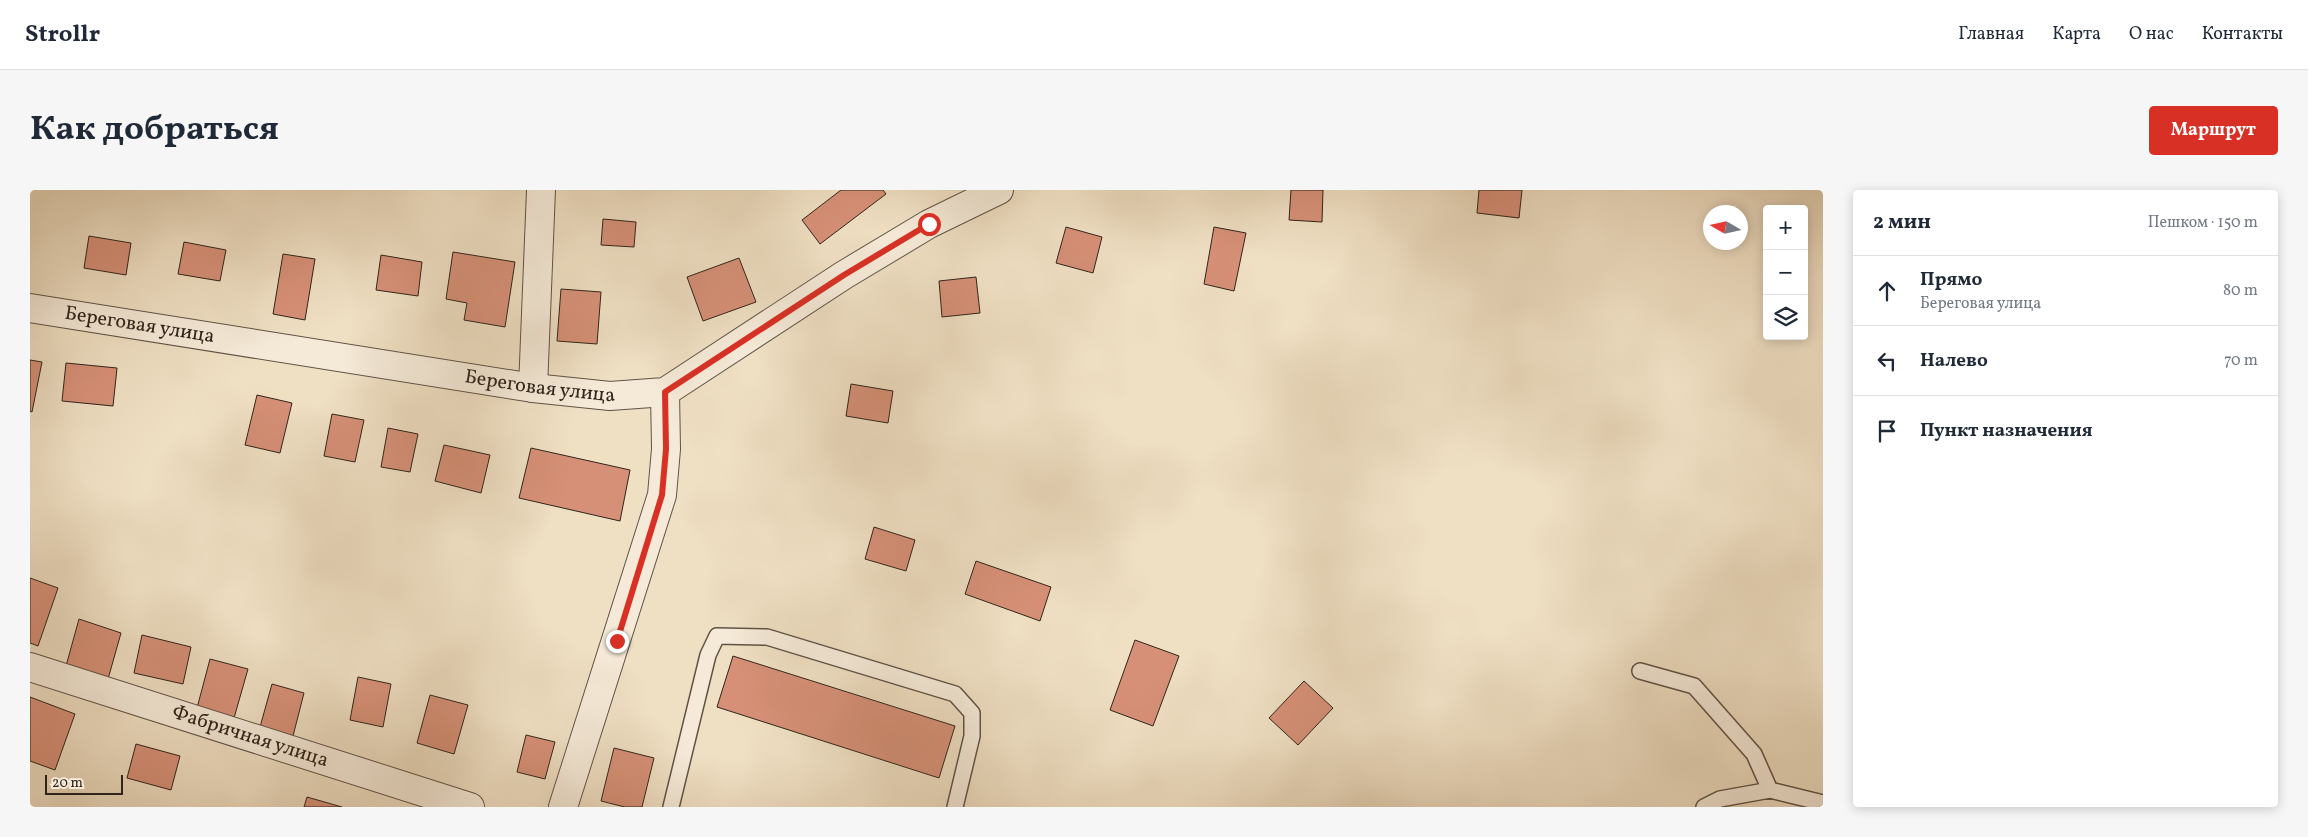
<!DOCTYPE html>
<html lang="ru">
<meta charset="utf-8">
<style>
:root{--surface:#fff;--page:#f6f6f7;--text:#1f2937;--muted:#747a83;--line:#e0e1e3;--accent:#d93025}
body{margin:0;font-family:Vollkorn,serif;background:var(--page);color:var(--text)}
.controls{position:absolute;right:15px;top:15px;display:grid;overflow:hidden;border-radius:5px;box-shadow:0 2px 12px #0003}
.controls button{width:45px;height:45px;display:grid;place-items:center;padding:0;border:0;border-bottom:1px solid var(--line);background:var(--surface);color:var(--text);font:25px sans-serif}
.compass{position:absolute;left:1673px;top:15px;width:45px;height:45px;border-radius:50%;background:var(--surface);box-shadow:0 2px 12px #0003;rotate:279deg}
.scale{position:absolute;left:15px;bottom:12px;width:78px;box-sizing:border-box;padding-left:5px;border:2px solid #30241c;border-top:0;font-size:14px;line-height:18px;white-space:nowrap;color:#30241c;-webkit-text-stroke:4px #f5ead8;paint-order:stroke}
.stop{position:absolute;width:15px;height:15px;margin:-11px;border:4px solid #d93025;border-radius:50%;background:#fff}
.stop.end{background:#d93025;border-color:#fff;box-shadow:0 1px 5px #0008}
.list{margin:0;padding:0;list-style:none}
h2{display:flex;justify-content:space-between;align-items:center;height:65px;margin:0;padding:0 20px;font-size:21px}
h2 small{font-size:16px;font-weight:400;color:var(--muted)}
.list li{display:grid;grid-template-columns:32px 1fr auto;gap:15px;align-items:center;box-sizing:border-box;height:70px;padding:0 20px;border-top:1px solid var(--line)}
.list b{display:block;font-size:19px;white-space:nowrap}
.list p{margin:0;font-size:16px;white-space:nowrap;color:var(--muted)}
.list em{font-size:16px;font-style:normal;color:var(--muted)}
.icon{flex:none;width:28px;height:28px;fill:none;stroke:currentColor;stroke-width:2;stroke-linecap:round;stroke-linejoin:round}
.map{position:relative;flex:none;width:1793px;height:617px;overflow:hidden;border-radius:5px}
header{display:flex;align-items:center;gap:30px;box-sizing:border-box;height:70px;padding:0 25px;background:var(--surface);border-bottom:1px solid var(--line)}
header strong{font-size:24px}
nav{display:flex;gap:28px;margin-inline-start:auto;font-size:18px}
.intro{display:flex;align-items:center;justify-content:space-between;box-sizing:border-box;height:120px;padding:0 30px}
h1{margin:0;font-size:35px}
.button{padding:12px 22px;border-radius:5px;background:var(--accent);color:#fff;font-size:18px;font-weight:700}
main{display:flex;gap:30px;padding:0 30px}
aside{flex:1;background:var(--surface);border-radius:5px;box-shadow:0 2px 12px #0003}
.map>svg:first-child{display:block}
.building{fill:#d69077;stroke:#30241c}
.lines{fill:none;stroke-linecap:round;stroke-linejoin:round}
.service-casing{stroke:#605346;stroke-width:18}
.minor-casing{stroke:#605346;stroke-width:30}
.service{stroke:#f5ead8;stroke-width:15}
.minor{stroke:#f5ead8;stroke-width:28}
.route{stroke:#d93025;stroke-width:6}
.labels{text-anchor:middle;dominant-baseline:central;stroke-width:4;stroke-linejoin:round;paint-order:stroke}
.street-label{font-size:20px;fill:#30241c;stroke:#f5ead8}
</style>
<header>
<strong>Strollr</strong>
<nav><a>Главная</a><a>Карта</a><a>О нас</a><a>Контакты</a></nav>
</header>
<div class="intro"><h1>Как добраться</h1><a class="button">Маршрут</a></div>
<main>
<div class="map">
<svg width="1793" height="617" viewBox="0 0 1793 617">
<rect width="100%" height="100%" fill="#efdfc3"/>
<filter id="stains"><feTurbulence type="fractalNoise" baseFrequency=".004" numOctaves="4"/><feColorMatrix values="0 0 0 0 .2 0 0 0 0 .09 0 0 0 0 .02 0 0 0 .5 -.17"/></filter>
<radialGradient id="worn" r=".72"><stop offset=".6" stop-color="#630" stop-opacity="0"/><stop offset="1" stop-color="#630" stop-opacity=".3"/></radialGradient>
<path class="building" d="M 811,0 L 853,0 L 856,4 L 790,54 L 772,30 Z
M 1261,0 L 1293,0 L 1292,32 L 1259,30 Z
M 1449,0 L 1492,0 L 1489,28 L 1447,23 Z
M 573,29 L 606,32 L 604,57 L 571,55 Z
M 1036,37 L 1072,47 L 1063,83 L 1026,73 Z
M 1184,37 L 1216,43 L 1204,101 L 1174,94 Z
M 59,46 L 101,53 L 96,85 L 54,78 Z
M 154,52 L 196,60 L 190,91 L 148,84 Z
M 423,62 L 485,72 L 475,137 L 434,130 L 437,113 L 416,109 Z
M 253,64 L 285,69 L 275,130 L 243,124 Z
M 351,65 L 392,72 L 388,106 L 346,100 Z
M 709,68 L 726,112 L 673,131 L 657,87 Z
M 946,87 L 950,123 L 912,127 L 909,91 Z
M 531,99 L 571,102 L 567,154 L 527,151 Z
M 0,170 L 12,172 L 2,222 L 0,221 Z
M 36,173 L 87,178 L 83,216 L 32,211 Z
M 821,194 L 863,201 L 858,233 L 816,226 Z
M 227,205 L 262,213 L 250,263 L 215,255 Z
M 302,224 L 334,230 L 325,272 L 294,266 Z
M 358,238 L 388,244 L 380,282 L 351,277 Z
M 414,255 L 460,265 L 451,303 L 405,291 Z
M 501,258 L 600,280 L 590,331 L 489,308 Z
M 844,337 L 885,350 L 876,381 L 835,369 Z
M 946,371 L 1021,397 L 1010,431 L 935,404 Z
M 0,388 L 28,398 L 8,456 L 0,453 Z
M 49,429 L 91,443 L 78,489 L 36,476 Z
M 112,445 L 161,457 L 153,494 L 104,483 Z
M 1105,450 L 1149,466 L 1123,536 L 1080,520 Z
M 703,466 L 925,536 L 909,588 L 687,517 Z
M 180,469 L 218,479 L 204,528 L 167,518 Z
M 328,487 L 361,494 L 353,537 L 320,530 Z
M 1274,491 L 1303,518 L 1268,555 L 1239,528 Z
M 242,494 L 274,503 L 263,546 L 230,537 Z
M 400,505 L 438,515 L 424,564 L 387,553 Z
M 0,507 L 45,524 L 25,580 L 0,571 Z
M 496,545 L 525,552 L 515,589 L 487,582 Z
M 106,554 L 150,566 L 141,600 L 97,588 Z
M 584,558 L 624,568 L 612,617 L 595,617 L 571,611 Z
M 277,607 L 312,617 L 274,617 Z"/>
<g class="lines">
<g class="service-casing">
<path id="service" d="M 1610,481 L 1664,496 L 1724,564 L 1740,600 L 1690,609 L 1674,617
M 1740,600 L 1793,613
M 641,617 L 678,465 L 687,446 L 737,447 L 925,504 L 942,523 L 942,546 L 925,617"/>
</g>
<g class="minor-casing">
<g id="minor">
<path id="s1" d="M 0,118 L 503,198 L 580,206 L 635,202 L 814,85 L 899,34 L 969,0"/>
<path d="M 503,198 L 511,0"/>
<path id="s2" d="M 0,477 L 440,617"/>
<path d="M 533,617 L 632,305 L 636,259 L 635,202"/>
</g>
</g>
<use href="#service" class="service"/>
<use href="#minor" class="minor"/>
</g>
<g class="lines">
<path class="route" d="M 587,451 L 632,305 L 636,259 L 635,202 L 814,85 L 899,34"/>
</g>
<g class="labels">
<g class="street-label">
<text stroke="none"><textPath href="#s1" startOffset="111">Береговая улица</textPath></text>
<text stroke="none"><textPath href="#s1" startOffset="516">Береговая улица</textPath></text>
<text stroke="none"><textPath href="#s2" startOffset="231">Фабричная улица</textPath></text>
</g>
</g>
<rect width="100%" height="100%" filter="url(#stains)"/>
<rect width="100%" height="100%" fill="url(#worn)"/>
</svg>
<div class="controls">
<button>+</button>
<button>−</button>
<button><svg class="icon" aria-label="layers" viewBox="0 0 24 24"><path d="M12 4l9 5-9 5-9-5zM3 14l9 5 9-5"/></svg></button>
</div>
<svg class="compass" viewBox="-18 -18 36 36"><path d="M0-13l5 13h-10z" fill="#e53935"/><path d="M0 13l5-13h-10z" fill="#747a83"/></svg>
<div class="scale">20 m</div>
<div class="stop" style="left:899px;top:34px"></div>
<div class="stop end" style="left:587px;top:451px"></div>
</div>
<aside>
<h2>2 мин<small>Пешком · 150 m</small></h2>
<ul class="list">
<li><svg class="icon" aria-label="ahead" viewBox="0 0 24 24"><path d="M12 20V5M6 11l6-6 6 6"/></svg><div><b>Прямо</b><p>Береговая улица</p></div><em>80 m</em></li>
<li><svg class="icon" aria-label="left" viewBox="0 0 24 24"><path d="M17 20v-9H6M10 6l-5 5 5 5"/></svg><div><b>Налево</b></div><em>70 m</em></li>
<li><svg class="icon" aria-label="arrive" viewBox="0 0 24 24"><path d="M6 21V4h12l-3 4 3 4H6"/></svg><div><b>Пункт назначения</b></div></li>
</ul>
</aside>
</main>
